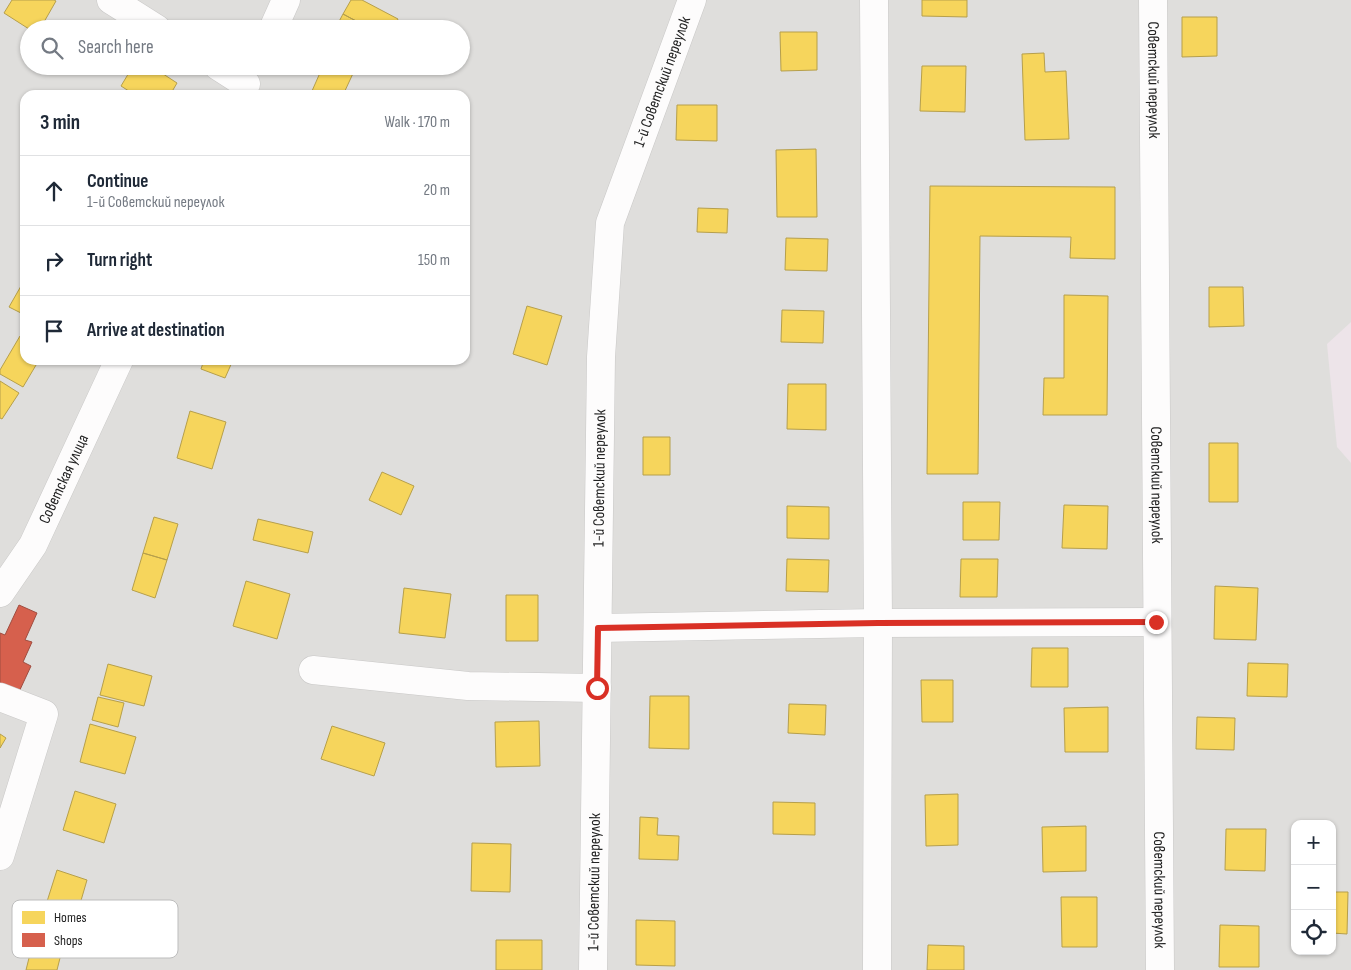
<!DOCTYPE html>
<meta charset="utf-8">
<style>
:root{--surface:#fff;--page:#f2f2f3;--text:#1f2937;--muted:#747a83;--line:#e0e1e3}
body{margin:0;font-family:"Sofia Sans Condensed",sans-serif;background:var(--page);color:var(--text)}
.controls{position:absolute;right:15px;bottom:15px;display:grid;overflow:hidden;border-radius:10px;box-shadow:0 1px 4px #0004}
.controls button{width:45px;height:45px;display:grid;place-items:center;padding:0;border:0;border-bottom:1px solid var(--line);background:var(--surface);color:var(--text);font:25px sans-serif}
.stop{position:absolute;width:15px;height:15px;margin:-11px;border:4px solid #d93025;border-radius:50%;background:#fff}
.stop.end{background:#d93025;border-color:#fff;box-shadow:0 1px 5px #0008}
.list{margin:0;padding:0;list-style:none}
h2{display:flex;justify-content:space-between;align-items:center;height:65px;margin:0;padding:0 20px;font-size:21px}
h2 small{font-size:16px;font-weight:400;color:var(--muted)}
.list li{display:grid;grid-template-columns:32px 1fr auto;gap:15px;align-items:center;box-sizing:border-box;height:70px;padding:0 20px;border-top:1px solid var(--line)}
.list b{display:block;font-size:19px;white-space:nowrap}
.list p{margin:0;font-size:16px;white-space:nowrap;color:var(--muted)}
.list em{font-size:16px;font-style:normal;color:var(--muted)}
.icon{flex:none;width:28px;height:28px;fill:none;stroke:currentColor;stroke-width:2;stroke-linecap:round;stroke-linejoin:round}
.map{position:relative;flex:none;width:1351px;height:970px;overflow:hidden}
.search{position:absolute;background:var(--surface);box-shadow:0 1px 4px #0004;left:20px;top:20px;width:450px;height:55px;display:flex;align-items:center;gap:12px;box-sizing:border-box;padding:0 18px;border-radius:28px;color:var(--muted);font-size:19px}
.panel{position:absolute;background:var(--surface);box-shadow:0 1px 4px #0004;left:20px;top:90px;width:450px;height:275px;border-radius:15px}
.map>svg:first-child{display:block}
.residential{fill:#dfdedc;fill-rule:evenodd}
.industrial{fill:#ede4e9}
.homes{fill:#f6d55c;stroke:#b69f4b}
.shops{fill:#d6604d;stroke:#a04d40}
.lines{fill:none;stroke-linecap:round;stroke-linejoin:round}
.minor-casing{stroke:#c9c8c7;stroke-width:29}
.minor{stroke:#fdfcfc;stroke-width:28}
.route{stroke:#d93025;stroke-width:6}
.labels{text-anchor:middle;dominant-baseline:central;stroke-width:5;stroke-linejoin:round;paint-order:stroke}
.street-label{font-size:16px;fill:#222;stroke:#fff}
.key{fill:#fff;stroke:#bdbdbd;stroke-width:1}
.key-label{font-size:14px;fill:#222}
</style>
<div class="map">
<svg width="1351" height="970" viewBox="0 0 1351 970">
<rect width="100%" height="100%" fill="#f0eeeb"/>
<path class="residential" d="M 0,0 L 1351,0 L 1351,970 L 0,970 ZM 29,29 L 461,29 L 461,66 L 29,66 ZM 25,95 L 465,95 L 465,360 L 25,360 ZM 1295,824 L 1332,824 L 1332,951 L 1295,951 Z"/>
<path class="industrial" d="M 1351,322 L 1351,463 L 1337,447 L 1327,344 Z"/>
<path class="homes" d="M 12,0 L 54,0 L 56,1 L 40,29 L 29,29 L 4,13 Z
M 351,0 L 362,0 L 398,19 L 393,29 L 371,29 L 343,14 Z
M 922,0 L 967,0 L 967,17 L 922,16 Z
M 343,14 L 371,29 L 335,29 Z
M 1182,17 L 1217,17 L 1217,56 L 1182,57 Z
M 780,32 L 817,32 L 817,70 L 781,71 Z
M 1044,53 L 1045,72 L 1066,71 L 1069,139 L 1025,140 L 1022,54 Z
M 133,66 L 151,66 L 177,83 L 170,95 L 135,95 L 121,86 Z
M 323,66 L 356,67 L 343,95 L 322,95 L 312,91 Z
M 922,66 L 966,66 L 965,112 L 920,111 Z
M 677,105 L 717,105 L 717,141 L 676,140 Z
M 816,149 L 817,217 L 777,217 L 776,150 Z
M 930,186 L 1115,187 L 1115,259 L 1070,258 L 1071,237 L 980,236 L 978,474 L 927,474 Z
M 698,208 L 728,209 L 727,233 L 697,232 Z
M 786,238 L 828,239 L 827,271 L 785,270 Z
M 21,286 L 25,288 L 25,315 L 9,307 Z
M 1209,287 L 1243,287 L 1244,326 L 1209,327 Z
M 1064,295 L 1108,296 L 1107,415 L 1043,415 L 1044,378 L 1064,378 Z
M 527,306 L 562,316 L 547,365 L 513,354 Z
M 782,310 L 824,311 L 823,343 L 781,342 Z
M 20,336 L 25,338 L 25,360 L 39,360 L 23,387 L 0,374 L 0,370 Z
M 204,360 L 233,360 L 225,378 L 201,369 Z
M 0,381 L 19,393 L 2,419 L 0,418 Z
M 788,384 L 826,384 L 826,430 L 787,429 Z
M 190,411 L 226,422 L 212,469 L 177,458 Z
M 643,437 L 670,437 L 670,475 L 643,475 Z
M 1209,443 L 1238,443 L 1238,502 L 1209,502 Z
M 382,472 L 414,486 L 401,515 L 369,500 Z
M 963,502 L 1000,502 L 999,540 L 963,540 Z
M 1064,505 L 1108,506 L 1107,549 L 1062,548 Z
M 787,506 L 829,507 L 829,539 L 787,538 Z
M 154,517 L 178,524 L 167,560 L 143,553 Z
M 258,519 L 313,532 L 308,553 L 253,540 Z
M 143,553 L 167,560 L 155,598 L 132,590 Z
M 787,559 L 829,560 L 828,592 L 786,591 Z
M 961,559 L 998,559 L 997,597 L 960,597 Z
M 246,581 L 290,594 L 277,639 L 233,626 Z
M 1215,586 L 1258,588 L 1256,640 L 1214,639 Z
M 404,588 L 451,594 L 445,638 L 399,633 Z
M 506,595 L 538,595 L 538,641 L 506,641 Z
M 1032,648 L 1068,648 L 1068,687 L 1031,687 Z
M 1248,663 L 1288,664 L 1287,697 L 1247,696 Z
M 108,664 L 152,676 L 144,706 L 100,695 Z
M 921,680 L 953,680 L 953,722 L 922,722 Z
M 650,696 L 689,696 L 689,749 L 649,748 Z
M 98,697 L 124,703 L 118,727 L 92,720 Z
M 789,704 L 826,705 L 825,735 L 788,733 Z
M 1108,707 L 1108,752 L 1065,752 L 1064,708 Z
M 1197,717 L 1235,718 L 1234,750 L 1196,749 Z
M 539,721 L 540,766 L 496,767 L 495,722 Z
M 90,724 L 136,737 L 125,774 L 80,762 Z
M 332,726 L 385,743 L 374,776 L 321,759 Z
M 0,734 L 6,738 L 0,748 Z
M 75,791 L 116,804 L 104,843 L 63,830 Z
M 958,794 L 958,845 L 926,846 L 925,795 Z
M 773,802 L 815,803 L 815,835 L 773,834 Z
M 640,817 L 658,818 L 657,835 L 679,836 L 678,860 L 639,859 Z
M 1086,826 L 1086,871 L 1043,872 L 1042,827 Z
M 1226,829 L 1266,829 L 1265,871 L 1225,870 Z
M 472,843 L 511,844 L 510,892 L 471,891 Z
M 57,870 L 87,880 L 75,921 L 44,911 Z
M 1332,892 L 1348,892 L 1347,934 L 1332,933 Z
M 1061,897 L 1097,897 L 1097,947 L 1062,947 Z
M 636,920 L 675,921 L 675,966 L 636,965 Z
M 1220,925 L 1259,926 L 1259,967 L 1219,967 Z
M 496,940 L 542,940 L 542,970 L 496,970 Z
M 33,942 L 62,950 L 57,970 L 26,970 Z
M 928,945 L 964,946 L 964,970 L 927,970 Z"/>
<path class="shops" d="M 19,605 L 37,613 L 25,640 L 32,642 L 23,662 L 31,666 L 18,694 L 0,685 L 0,633 L 5,635 Z"/>
<g class="lines">
<g class="minor-casing">
<g id="minor">
<path d="M 111,0 L 157,29"/>
<path d="M 874,0 L 878,623 L 877,970"/>
<path id="s1" d="M 1153,0 L 1160,970"/>
<path d="M 273,29 L 286,0"/>
<path d="M 218,66 L 246,84"/>
<path id="s2" d="M 0,593 L 33,545 L 119,360"/>
<path d="M 598,628 L 878,623 L 1156,622"/>
<path d="M 313,670 L 468,686 L 597,688"/>
<path d="M 0,697 L 44,714 L 0,856"/>
<path id="s3" d="M 593,970 L 601,357 L 610,223 L 692,0"/>
</g>
</g>
<use href="#minor" class="minor"/>
</g>
<g class="lines">
<path class="route" d="M 597,688 L 598,628 L 878,623 L 1156,622"/>
</g>
<g class="labels">
<g class="street-label">
<text stroke="none"><textPath href="#s1" startOffset="80">Советский переулок</textPath></text>
<text stroke="none"><textPath href="#s3" startOffset="898">1-й Советский переулок</textPath></text>
<text stroke="none"><textPath href="#s3" startOffset="492">1-й Советский переулок</textPath></text>
<text stroke="none"><textPath href="#s2" startOffset="131">Советская улица</textPath></text>
<text stroke="none"><textPath href="#s1" startOffset="485">Советский переулок</textPath></text>
<text stroke="none"><textPath href="#s3" startOffset="88">1-й Советский переулок</textPath></text>
<text stroke="none"><textPath href="#s1" startOffset="890">Советский переулок</textPath></text>
</g>
</g>
<rect x="12" y="900" width="166" height="58" rx="8" class="key"/>
<rect x="22" y="911" width="23" height="13" fill="#f6d55c"/>
<rect x="22" y="933" width="23" height="14" fill="#d6604d"/>
<g class="key-label">
<text x="54" y="922">Homes</text>
<text x="54" y="945">Shops</text>
</g>
</svg>
<div class="controls">
<button>+</button>
<button>−</button>
<button><svg class="icon" aria-label="locate" viewBox="0 0 24 24"><circle cx="12" cy="12" r="6"/><path d="M12 2v4M12 18v4M2 12h4M18 12h4"/></svg></button>
</div>
<div class="stop" style="left:597px;top:688px"></div>
<div class="stop end" style="left:1156px;top:622px"></div>
<div class="search"><svg class="icon" aria-label="search" viewBox="0 0 24 24"><circle cx="10" cy="10" r="6"/><path d="M15 15l6 6"/></svg>Search here</div>
<section class="panel">
<h2>3 min<small>Walk · 170 m</small></h2>
<ul class="list">
<li><svg class="icon" aria-label="ahead" viewBox="0 0 24 24"><path d="M12 20V5M6 11l6-6 6 6"/></svg><div><b>Continue</b><p>1-й Советский переулок</p></div><em>20 m</em></li>
<li><svg class="icon" aria-label="right" viewBox="0 0 24 24"><path d="M7 20v-9h11M14 6l5 5-5 5"/></svg><div><b>Turn right</b></div><em>150 m</em></li>
<li><svg class="icon" aria-label="arrive" viewBox="0 0 24 24"><path d="M6 21V4h12l-3 4 3 4H6"/></svg><div><b>Arrive at destination</b></div></li>
</ul>
</section>
</div>
